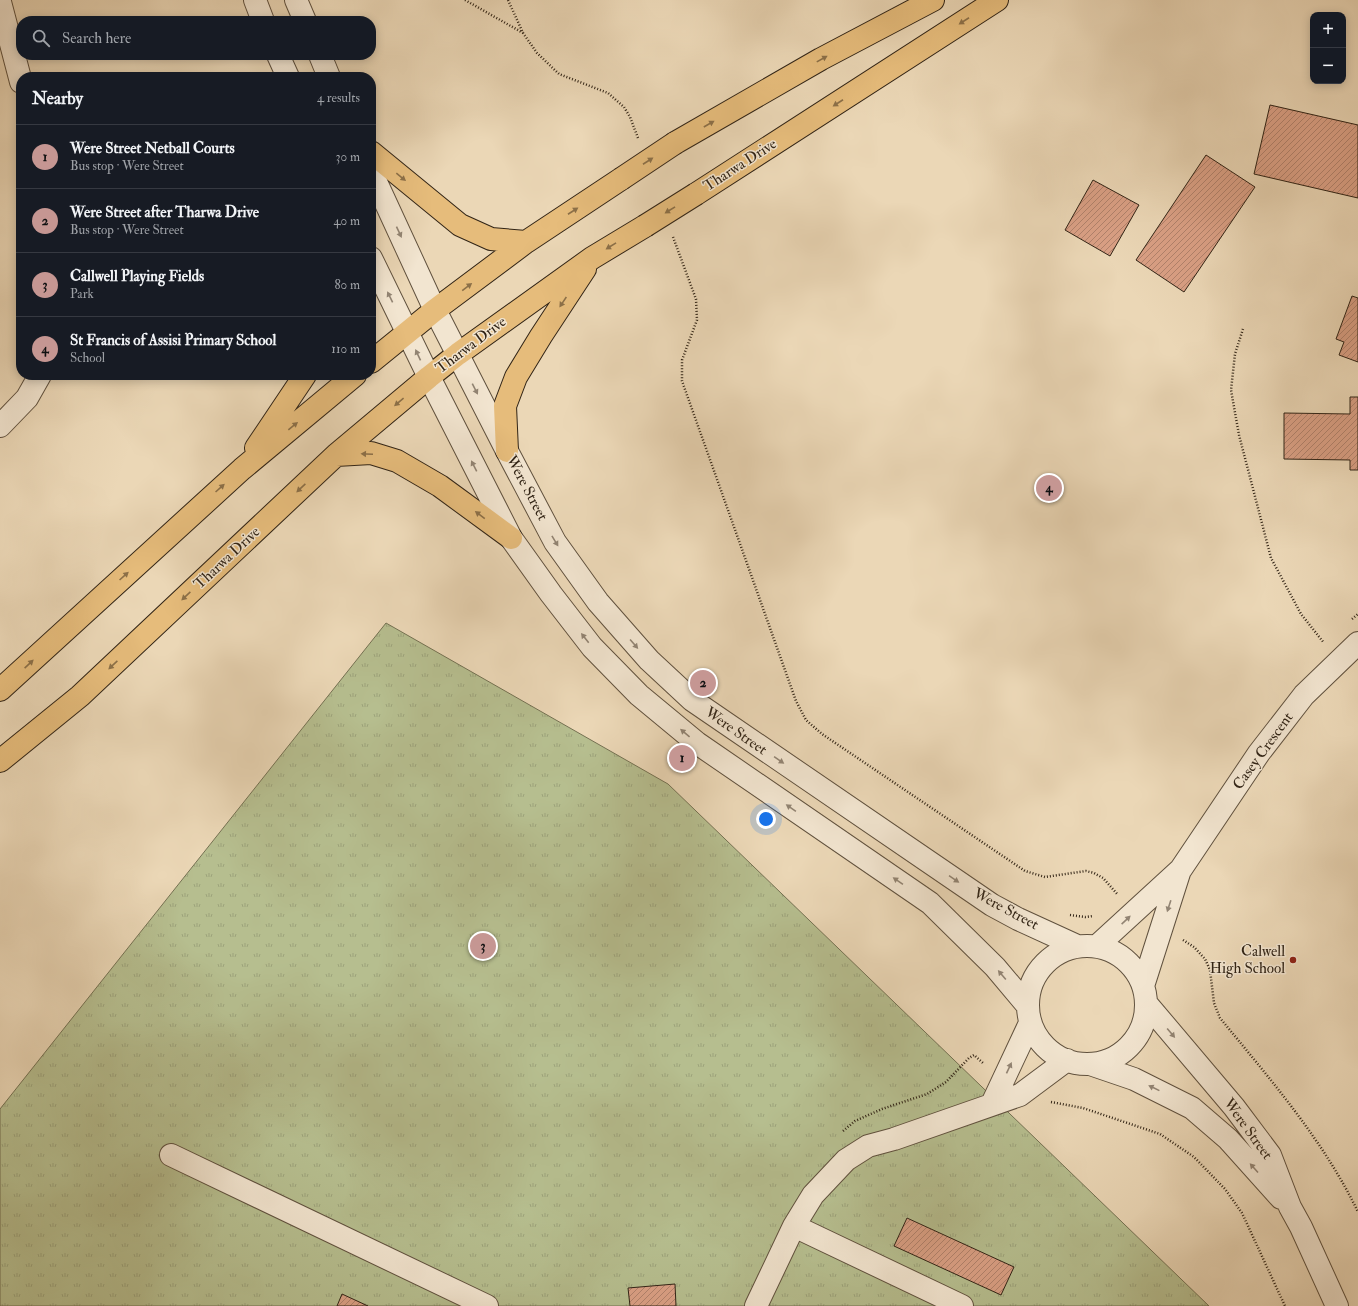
<!DOCTYPE html>
<meta charset="utf-8">
<style>
:root{--surface:#171b24;--page:#242831;--text:#f1f3f6;--muted:#9ea1a6;--line:#363941;--accent:#c59692}
body{margin:0;font-family:"IM FELL Double Pica",serif;background:var(--page);color:var(--text)}
.controls{position:absolute;right:12px;top:12px;display:grid;overflow:hidden;border-radius:8px;box-shadow:0 2px 10px #0003}
.controls button{width:36px;height:36px;display:grid;place-items:center;padding:0;border:0;border-bottom:1px solid var(--line);background:var(--surface);color:var(--text);font:20px sans-serif}
.you{position:absolute;left:766px;top:819px;width:14px;height:14px;margin:-10px;border:3px solid #fff;border-radius:50%;background:#1a73e8;box-shadow:0 0 0 6px #1a73e833}
.badge{display:grid;place-items:center;width:26px;height:26px;border-radius:50%;background:var(--accent);color:#111;font-size:13px;font-weight:700}
.pin{position:absolute;translate:-50% -50%;border:2px solid #fff;box-shadow:0 1px 4px #0006}
.list{margin:0;padding:0;list-style:none}
h2{display:flex;justify-content:space-between;align-items:center;height:52px;margin:0;padding:0 16px;font-size:17px}
h2 small{font-size:13px;font-weight:400;color:var(--muted)}
.list li{display:grid;grid-template-columns:26px 1fr auto;gap:12px;align-items:center;box-sizing:border-box;height:64px;padding:0 16px;border-top:1px solid var(--line)}
.list b{display:block;font-size:15px;white-space:nowrap}
.list p{margin:0;font-size:13px;white-space:nowrap;color:var(--muted)}
.list em{font-size:13px;font-style:normal;color:var(--muted)}
.icon{flex:none;width:22px;height:22px;fill:none;stroke:currentColor;stroke-width:2;stroke-linecap:round;stroke-linejoin:round}
.map{position:relative;flex:none;width:1358px;height:1306px;overflow:hidden}
.search{position:absolute;background:var(--surface);box-shadow:0 2px 10px #0003;left:16px;top:16px;width:360px;height:44px;display:flex;align-items:center;gap:10px;box-sizing:border-box;padding:0 14px;border-radius:16px;color:var(--muted);font-size:15px}
.panel{position:absolute;background:var(--surface);box-shadow:0 2px 10px #0003;left:16px;top:72px;width:360px;height:308px;border-radius:16px}
.map>svg:first-child{display:block}
.park{fill:url(#park-tufts);stroke:#747152}
.building{fill:url(#building-hatch);stroke:#312416}
.lines{fill:none;stroke-linecap:round;stroke-linejoin:round}
.minor-casing{stroke:#60513e;stroke-width:24}
.major-casing{stroke:#312416;stroke-width:24}
.path{stroke:#312416;stroke-width:2.5;stroke-dasharray:1 2;stroke-linecap:butt}
.minor{stroke:#f2e5d0;stroke-width:22}
.major{stroke:#e6bc7b;stroke-width:22}
.major-bridge-casing{stroke:#312416;stroke-width:24;stroke-linecap:butt}
.major-bridge{stroke:#e6bc7b;stroke-width:22}
.oneway{fill:#8c7048}
.oneway2{fill:#928473}
.poi-dot{fill:#8f2418;stroke:#f2e5d0;stroke-width:1.5}
.labels{text-anchor:middle;dominant-baseline:central;stroke-width:3;stroke-linejoin:round;paint-order:stroke}
.street-label{font-size:15px;fill:#312416;stroke:#f2e5d0}
.poi-label{font-size:15px;fill:#312416;stroke:#f2e5d0;text-anchor:end}
</style>
<div class="map">
<svg width="1358" height="1306" viewBox="0 0 1358 1306">
<defs>
<pattern id="park-tufts" width="24" height="20" patternUnits="userSpaceOnUse"><rect width="24" height="20" fill="#b6be8f"/><path d="M3 7l-1-3M5 7V3M7 7l1-3M15 17l-1-3M17 17v-4M19 17l1-3" fill="none" stroke="#9da37b"/></pattern>
<pattern id="building-hatch" width="6" height="6" patternUnits="userSpaceOnUse"><rect width="6" height="6" fill="#daa085"/><path d="M-1 1l2-2M0 6l6-6M5 7l2-2" fill="none" stroke="#b1826c"/></pattern>
</defs>
<rect width="100%" height="100%" fill="#ebd7b6"/>
<filter id="stains"><feTurbulence type="fractalNoise" baseFrequency=".005" numOctaves="4"/><feColorMatrix values="0 0 0 0 .2 0 0 0 0 .09 0 0 0 0 .02 0 0 0 .5 -.17"/></filter>
<radialGradient id="worn" r=".72"><stop offset=".6" stop-color="#630" stop-opacity="0"/><stop offset="1" stop-color="#630" stop-opacity=".3"/></radialGradient>
<path class="park" d="M 386,623 L 668,784 L 1209,1306 L 0,1306 L 0,1109 Z"/>
<path class="building" d="M 1270,105 L 1358,125 L 1358,198 L 1254,174 Z
M 1206,155 L 1255,187 L 1184,292 L 1136,260 Z
M 1093,180 L 1139,205 L 1110,256 L 1065,230 Z
M 1352,296 L 1358,298 L 1358,362 L 1339,355 L 1344,342 L 1336,339 Z
M 1350,397 L 1358,397 L 1358,470 L 1350,470 L 1350,460 L 1284,459 L 1284,413 L 1350,414 Z
M 907,1218 L 1014,1267 L 1001,1295 L 894,1246 Z
M 675,1284 L 676,1306 L 630,1306 L 628,1288 Z
M 342,1294 L 368,1306 L 337,1306 Z"/>
<g class="lines">
<g class="minor-casing">
<path id="minor" d="M 255,0 L 263,21
M 296,0 L 305,21
M 0,2 L 21,82
M 278,55 L 288,77
M 320,55 L 329,77
M 371,171 L 435,310 L 507,451 L 555,542 L 598,602 L 649,660 L 692,700 L 992,905 L 1018,919 L 1077,946
M 371,258 L 429,377 L 511,538 L 551,594 L 592,647 L 639,695 L 697,743 L 930,903 L 995,967 L 1027,1005
M 0,426 L 27,398 L 40,375
M1028 1005a59 59 0 1 1 118 0a59 59 0 1 1-118 0Z
M 1097,946 L 1181,869 L 1259,753 L 1304,695 L 1358,643
M 1143,986 L 1180,870
M 1146,1003 L 1234,1107 L 1270,1155 L 1290,1207 L 1301,1227 L 1337,1306
M 1090,1064 L 1134,1079 L 1192,1108 L 1228,1139 L 1281,1198
M 992,1104 L 1030,1023
M 171,1155 L 487,1306
M 794,1226 L 962,1306
M 756,1306 L 794,1226 L 813,1195 L 846,1160 L 868,1146 L 894,1139 L 1020,1095 L 1067,1060"/>
</g>
<g class="major-casing">
<path id="major" d="M 675,143 L 821,59 L 933,0
M 371,152 L 460,225 L 491,239 L 526,242
M 696,194 L 997,0
M 371,362 L 435,310 L 526,242 L 621,179
M 256,448 L 305,375
M 507,451 L 505,406 L 516,377 L 541,336 L 585,269
M 336,455 L 371,453 L 397,461 L 440,486 L 511,538
M 0,690 L 242,469 L 355,375
M 0,761 L 80,696 L 336,455 L 429,377 L 458,354 L 592,258 L 645,226"/>
</g>
<path class="path" d="M 465,0 L 523,33
M 508,0 L 523,33 L 537,53 L 559,74 L 608,93 L 624,107 L 630,117 L 638,138
M 673,237 L 696,299 L 697,320 L 682,360 L 682,381 L 796,701 L 806,720 L 822,734 L 1025,871 L 1045,877 L 1086,871 L 1094,873 L 1103,878 L 1118,895
M 1243,329 L 1235,354 L 1231,390 L 1239,435 L 1271,558 L 1301,614 L 1324,643
M 1352,619 L 1358,614
M 1070,915 L 1085,917 L 1093,916
M 1183,940 L 1194,947 L 1205,959 L 1210,970 L 1214,1003 L 1220,1018 C 1270,1079 1324,1141 1358,1212
M 1051,1102 L 1083,1108 L 1160,1134 L 1194,1157 L 1225,1189 L 1242,1213 L 1285,1306
M 843,1131 L 855,1121 L 882,1109 L 927,1094 L 946,1082 L 969,1058 L 974,1055 L 984,1064"/>
<use href="#minor" class="minor"/>
<use href="#major" class="major"/>
<g class="major-bridge-casing">
<path id="major-bridge" d="M 621,179 L 675,143
M 645,226 L 696,194"/>
</g>
<use href="#major-bridge" class="major-bridge"/>
</g>
<defs><path id="oneway-solid" d="M-6-.8H1V-3.2L6.5 0L1 3.2V.8H-6Z"/></defs>
<g class="oneway">
<use href="#oneway-solid" transform="translate(964 21) rotate(147)"/>
<use href="#oneway-solid" transform="translate(822 59) rotate(-29)"/>
<use href="#oneway-solid" transform="translate(838 103) rotate(147)"/>
<use href="#oneway-solid" transform="translate(709 124) rotate(-30)"/>
<use href="#oneway-solid" transform="translate(648 161) rotate(-33)"/>
<use href="#oneway-solid" transform="translate(401 177) rotate(39)"/>
<use href="#oneway-solid" transform="translate(670 210) rotate(148)"/>
<use href="#oneway-solid" transform="translate(573 211) rotate(-33)"/>
<use href="#oneway-solid" transform="translate(611 246) rotate(148)"/>
<use href="#oneway-solid" transform="translate(467 287) rotate(-37)"/>
<use href="#oneway-solid" transform="translate(563 302) rotate(124)"/>
<use href="#oneway-solid" transform="translate(399 402) rotate(140)"/>
<use href="#oneway-solid" transform="translate(293 426) rotate(-39)"/>
<use href="#oneway-solid" transform="translate(367 454) rotate(-178)"/>
<use href="#oneway-solid" transform="translate(220 488) rotate(-42)"/>
<use href="#oneway-solid" transform="translate(301 488) rotate(137)"/>
<use href="#oneway-solid" transform="translate(480 515) rotate(-143)"/>
<use href="#oneway-solid" transform="translate(124 576) rotate(-42)"/>
<use href="#oneway-solid" transform="translate(186 596) rotate(137)"/>
<use href="#oneway-solid" transform="translate(29 664) rotate(-43)"/>
<use href="#oneway-solid" transform="translate(113 665) rotate(137)"/>
</g>
<g class="oneway2">
<use href="#oneway-solid" transform="translate(399 232) rotate(65)"/>
<use href="#oneway-solid" transform="translate(390 297) rotate(-116)"/>
<use href="#oneway-solid" transform="translate(418 355) rotate(-115)"/>
<use href="#oneway-solid" transform="translate(475 389) rotate(63)"/>
<use href="#oneway-solid" transform="translate(474 466) rotate(-117)"/>
<use href="#oneway-solid" transform="translate(555 541) rotate(59)"/>
<use href="#oneway-solid" transform="translate(585 638) rotate(-128)"/>
<use href="#oneway-solid" transform="translate(634 644) rotate(49)"/>
<use href="#oneway-solid" transform="translate(685 733) rotate(-140)"/>
<use href="#oneway-solid" transform="translate(779 760) rotate(35)"/>
<use href="#oneway-solid" transform="translate(791 808) rotate(-145)"/>
<use href="#oneway-solid" transform="translate(954 879) rotate(34)"/>
<use href="#oneway-solid" transform="translate(898 881) rotate(-146)"/>
<use href="#oneway-solid" transform="translate(1169 906) rotate(108)"/>
<use href="#oneway-solid" transform="translate(1126 920) rotate(-43)"/>
<use href="#oneway-solid" transform="translate(1002 975) rotate(-130)"/>
<use href="#oneway-solid" transform="translate(1171 1033) rotate(50)"/>
<use href="#oneway-solid" transform="translate(1009 1068) rotate(-65)"/>
<use href="#oneway-solid" transform="translate(1154 1088) rotate(-154)"/>
<use href="#oneway-solid" transform="translate(1254 1168) rotate(-132)"/>
</g>
<circle class="poi-dot" cx="1293" cy="960" r="4"/>
<g class="labels">
<g class="street-label">
<text transform="translate(740 165) rotate(-33)">Tharwa Drive</text>
<text transform="translate(471 345) rotate(-37)">Tharwa Drive</text>
<text transform="translate(527 488) rotate(62)">Were Street</text>
<text transform="translate(227 558) rotate(-43)">Tharwa Drive</text>
<text transform="translate(736 731) rotate(35)">Were Street</text>
<text transform="translate(1263 751) rotate(-54)">Casey Crescent</text>
<text transform="translate(1006 909) rotate(28)">Were Street</text>
<text transform="translate(1248 1129) rotate(54)">Were Street</text>
</g>
<g class="poi-label">
<text x="1285" y="951">Calwell<tspan x="1285" dy="17">High School</tspan></text>
</g>
</g>
<rect width="100%" height="100%" filter="url(#stains)"/>
<rect width="100%" height="100%" fill="url(#worn)"/>
</svg>
<div class="controls">
<button>+</button>
<button>−</button>
</div>
<div class="you"></div>
<div class="pin badge" style="left:682px;top:758px">1</div>
<div class="pin badge" style="left:703px;top:683px">2</div>
<div class="pin badge" style="left:483px;top:946px">3</div>
<div class="pin badge" style="left:1049px;top:488px">4</div>
<div class="search"><svg class="icon" aria-label="search" viewBox="0 0 24 24"><circle cx="10" cy="10" r="6"/><path d="M15 15l6 6"/></svg>Search here</div>
<section class="panel">
<h2>Nearby<small>4 results</small></h2>
<ul class="list">
<li><span class="badge">1</span><div><b>Were Street Netball Courts</b><p>Bus stop · Were Street</p></div><em>30 m</em></li>
<li><span class="badge">2</span><div><b>Were Street after Tharwa Drive</b><p>Bus stop · Were Street</p></div><em>40 m</em></li>
<li><span class="badge">3</span><div><b>Callwell Playing Fields</b><p>Park</p></div><em>80 m</em></li>
<li><span class="badge">4</span><div><b>St Francis of Assisi Primary School</b><p>School</p></div><em>110 m</em></li>
</ul>
</section>
</div>
